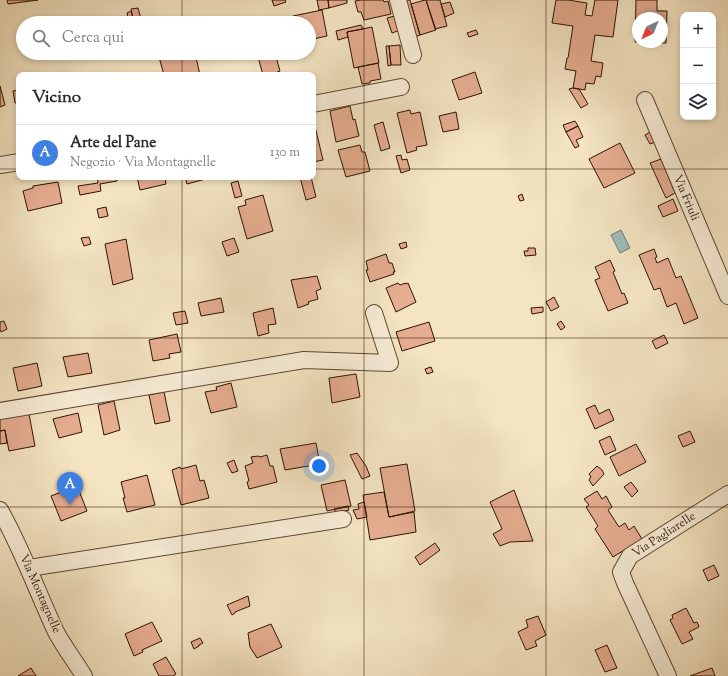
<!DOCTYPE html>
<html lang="it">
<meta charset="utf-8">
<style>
:root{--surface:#fff;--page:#f2f2f3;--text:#2b2b33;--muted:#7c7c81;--line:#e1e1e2;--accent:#8f2418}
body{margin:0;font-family:"Sorts Mill Goudy",serif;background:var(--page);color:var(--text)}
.controls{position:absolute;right:12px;top:12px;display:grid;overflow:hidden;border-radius:8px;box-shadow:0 2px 6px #0003}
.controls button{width:36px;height:36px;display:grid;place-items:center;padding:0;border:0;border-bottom:1px solid var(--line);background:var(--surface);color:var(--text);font:20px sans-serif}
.compass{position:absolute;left:632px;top:12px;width:36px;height:36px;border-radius:50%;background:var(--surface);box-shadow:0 2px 6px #0003;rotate:223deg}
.you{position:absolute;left:319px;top:466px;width:14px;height:14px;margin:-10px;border:3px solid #fff;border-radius:50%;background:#1a73e8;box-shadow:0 0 0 6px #1a73e833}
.badge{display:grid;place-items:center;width:26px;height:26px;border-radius:50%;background:var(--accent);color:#fff;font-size:13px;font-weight:700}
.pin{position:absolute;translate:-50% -33px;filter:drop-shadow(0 1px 2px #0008)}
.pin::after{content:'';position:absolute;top:21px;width:14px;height:12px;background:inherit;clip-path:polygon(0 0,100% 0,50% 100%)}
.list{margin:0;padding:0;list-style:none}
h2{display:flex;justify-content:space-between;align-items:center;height:52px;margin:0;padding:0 16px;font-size:17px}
h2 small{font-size:13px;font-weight:400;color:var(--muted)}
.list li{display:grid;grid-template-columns:26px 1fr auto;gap:12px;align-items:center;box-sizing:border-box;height:56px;padding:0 16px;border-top:1px solid var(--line)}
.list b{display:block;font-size:15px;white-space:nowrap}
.list p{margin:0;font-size:13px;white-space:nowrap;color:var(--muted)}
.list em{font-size:13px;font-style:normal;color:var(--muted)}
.icon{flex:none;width:22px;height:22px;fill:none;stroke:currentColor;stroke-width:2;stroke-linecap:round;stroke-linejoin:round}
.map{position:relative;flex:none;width:728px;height:676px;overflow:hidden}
.search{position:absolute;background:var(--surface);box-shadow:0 2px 6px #0003;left:16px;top:16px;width:300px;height:44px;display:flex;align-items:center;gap:10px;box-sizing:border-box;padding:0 14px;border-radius:22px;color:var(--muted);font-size:15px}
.panel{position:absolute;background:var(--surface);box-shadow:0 2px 6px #0003;left:16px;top:72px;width:300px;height:108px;border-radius:8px}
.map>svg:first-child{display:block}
.water{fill:#9ebdba;stroke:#717970}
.building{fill:#e6ad91;stroke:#2d1302;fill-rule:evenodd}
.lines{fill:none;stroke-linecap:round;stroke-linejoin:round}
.minor-casing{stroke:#5f4732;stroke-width:18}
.minor{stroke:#f8edd7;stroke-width:16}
.grid{fill:none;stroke:#2d1302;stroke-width:1;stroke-opacity:0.55}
.labels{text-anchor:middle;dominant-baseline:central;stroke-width:3;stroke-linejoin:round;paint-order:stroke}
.street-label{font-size:12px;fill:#2d1302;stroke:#f8edd7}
</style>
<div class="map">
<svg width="728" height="676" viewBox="0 0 728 676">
<rect width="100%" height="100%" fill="#f4e4c2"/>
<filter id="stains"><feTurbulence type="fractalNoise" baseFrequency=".005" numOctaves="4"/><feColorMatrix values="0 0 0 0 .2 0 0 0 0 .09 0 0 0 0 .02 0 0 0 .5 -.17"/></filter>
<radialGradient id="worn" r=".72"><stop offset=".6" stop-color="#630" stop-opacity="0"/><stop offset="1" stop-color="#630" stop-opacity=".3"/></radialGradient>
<path class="water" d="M 621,230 L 630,248 L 620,253 L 611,235 Z"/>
<path class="building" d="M 7,0 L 38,0 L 8,4 Z
M 272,0 L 285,0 L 286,2 L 274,6 Z
M 317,0 L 328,0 L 329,8 L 319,10 Z
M 328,0 L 347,0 L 347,3 L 329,8 Z
M 361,0 L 383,0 L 384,2 L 388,1 L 391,14 L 364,20 L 361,12 L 358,12 L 355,1 Z
M 402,0 L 410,0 L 420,35 L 412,38 Z
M 425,0 L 426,0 L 436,30 L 420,35 L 411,4 Z
M 426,0 L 440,0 L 447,26 L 435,29 Z
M 556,0 L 568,0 L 587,3 L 585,15 L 592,16 L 595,0 L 618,0 L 613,37 L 595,35 L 591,61 L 603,63 L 601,77 L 596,76 L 594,84 L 586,83 L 585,90 L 573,88 L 576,71 L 565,69 L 567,58 L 568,58 L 573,26 L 552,23 Z
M 636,0 L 657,0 L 657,11 L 667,11 L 666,43 L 635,42 ZM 638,18 L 662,18 L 662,42 L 638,42 Z
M 450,2 L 454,13 L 445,17 L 441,4 Z
M 138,8 L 142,23 L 134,23 L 131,9 Z
M 322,10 L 327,36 L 309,40 L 309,23 L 295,23 L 293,16 Z
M 131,11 L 134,22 L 129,22 L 127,13 Z
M 398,15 L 403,29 L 392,33 L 387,18 Z
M 361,25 L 363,29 L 347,32 L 348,37 L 338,40 L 336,31 Z
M 372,27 L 379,63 L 354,68 L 347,32 Z
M 476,30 L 478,34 L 469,37 L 467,33 Z
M 400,45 L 401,65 L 391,65 L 389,46 Z
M 386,46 L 389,46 L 391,65 L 388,66 Z
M 174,53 L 195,53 L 200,75 L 164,75 L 159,57 Z
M 257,53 L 275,53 L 280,71 L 277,72 L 277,75 L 263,75 Z
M 378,63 L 381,79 L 370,81 L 370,83 L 362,84 L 358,67 Z
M 475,72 L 482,93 L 459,100 L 452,80 Z
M 0,86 L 5,105 L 0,107 Z
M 573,88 L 579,89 L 588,104 L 581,108 L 569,89 Z
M 19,90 L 19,110 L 17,103 L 15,103 L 13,91 Z
M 350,106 L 353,120 L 355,119 L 359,136 L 336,142 L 330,111 Z
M 410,110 L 411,114 L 420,112 L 427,145 L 416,147 L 417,150 L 407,153 L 397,113 Z
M 456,112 L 459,129 L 443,132 L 439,116 Z
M 313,118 L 323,160 L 313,162 Z
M 575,121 L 578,126 L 566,132 L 563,125 Z
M 383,122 L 390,148 L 381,151 L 374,125 Z
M 578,126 L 583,137 L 576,140 L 579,146 L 575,148 L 566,132 Z
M 650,132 L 655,142 L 650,144 L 645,135 Z
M 620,143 L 635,173 L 604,188 L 589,159 Z
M 360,145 L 362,152 L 365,152 L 370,171 L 346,177 L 338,150 Z
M 401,155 L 402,160 L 407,159 L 410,170 L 401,173 L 396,156 Z
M 661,159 L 675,193 L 666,198 L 650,163 Z
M 97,177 L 117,177 L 117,181 L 100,184 L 101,191 L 80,195 L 78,186 L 98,183 Z
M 137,177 L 165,177 L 166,184 L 140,190 Z
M 185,177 L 213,177 L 187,184 Z
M 300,177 L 311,177 L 316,197 L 306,200 Z
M 238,181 L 242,196 L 235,198 L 231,183 Z
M 58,182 L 62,203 L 28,211 L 23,191 L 33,188 L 33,186 Z
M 522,194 L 524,200 L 520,201 L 518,196 Z
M 263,195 L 273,231 L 247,239 L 238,207 L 246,205 L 245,200 Z
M 673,199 L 678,211 L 663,217 L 658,206 Z
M 106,207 L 108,216 L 99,218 L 97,209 Z
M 89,237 L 91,244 L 84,246 L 81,238 Z
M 234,238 L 239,252 L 227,256 L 222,242 Z
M 126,239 L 133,279 L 113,285 L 105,244 Z
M 406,242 L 407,247 L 401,249 L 399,244 Z
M 528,248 L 535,248 L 536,255 L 525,256 L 524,251 L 528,251 Z
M 654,249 L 657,257 L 655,258 L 657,263 L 668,258 L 676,278 L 681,276 L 698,318 L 684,324 L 676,303 L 667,307 L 660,288 L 654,290 L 639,255 Z
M 386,254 L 389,263 L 392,263 L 395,272 L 393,272 L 394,274 L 370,282 L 366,270 L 368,270 L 366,261 Z
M 610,260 L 615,271 L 613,272 L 622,294 L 624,293 L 628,303 L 608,311 L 595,280 L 600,278 L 595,267 Z
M 317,276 L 321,289 L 316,291 L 318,299 L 308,302 L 309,304 L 298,308 L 291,280 Z
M 398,283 L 400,285 L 406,283 L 406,284 L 408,283 L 416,302 L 396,312 L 386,288 Z
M 554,297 L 559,307 L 551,311 L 546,302 Z
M 221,298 L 224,312 L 201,316 L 198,303 Z
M 543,307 L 543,312 L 532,314 L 531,308 Z
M 273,308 L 276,324 L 268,325 L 269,333 L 258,336 L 253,313 Z
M 185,311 L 188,323 L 176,325 L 173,313 Z
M 4,321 L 7,329 L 1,332 L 0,330 L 0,322 Z
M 561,321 L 565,327 L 561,330 L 557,324 Z
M 429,322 L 435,341 L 402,351 L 396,332 Z
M 177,334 L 181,352 L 169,354 L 170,358 L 153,361 L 149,340 Z
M 664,335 L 668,343 L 656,349 L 652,341 Z
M 88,353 L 92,373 L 68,377 L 63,357 Z
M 37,363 L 42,386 L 18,391 L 13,368 Z
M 431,367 L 433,372 L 427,374 L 425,369 Z
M 356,374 L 360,397 L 332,403 L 329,378 Z
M 231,383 L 237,407 L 211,413 L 205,392 L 217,390 L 216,387 Z
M 164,392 L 170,421 L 155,424 L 149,395 Z
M 114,401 L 120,430 L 104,435 L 98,405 Z
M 595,405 L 599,414 L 609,409 L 614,420 L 595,429 L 586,409 Z
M 78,413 L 82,432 L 59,438 L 53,419 Z
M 29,414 L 35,446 L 9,451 L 5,430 L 0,431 L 0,419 Z
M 5,430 L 7,443 L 0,444 L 0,431 Z
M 690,431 L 695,442 L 683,447 L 678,436 Z
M 610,436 L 616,450 L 605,455 L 599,441 Z
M 316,443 L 320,464 L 285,470 L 280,449 Z
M 636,444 L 646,462 L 619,476 L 610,457 Z
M 357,453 L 366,466 L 370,476 L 362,479 L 350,455 Z
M 267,455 L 270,466 L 273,466 L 277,482 L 249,489 L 247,482 L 249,481 L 245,466 L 253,463 L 251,457 L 258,456 L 260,457 Z
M 234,460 L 238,471 L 232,473 L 227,463 Z
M 407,464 L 415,511 L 389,517 L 380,468 Z
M 196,465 L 200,481 L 204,480 L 209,498 L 181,505 L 172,470 L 180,467 L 181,469 Z
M 597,466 L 602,470 L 604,474 L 593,486 L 589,480 L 591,477 L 589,474 Z
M 147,475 L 155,505 L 127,512 L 123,498 L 125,498 L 121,482 Z
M 345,480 L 351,506 L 327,511 L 321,485 Z
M 631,482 L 638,491 L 632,497 L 624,487 Z
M 78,488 L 87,511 L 61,521 L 51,496 L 64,491 L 65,494 Z
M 514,490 L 533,541 L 510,542 L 500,546 L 493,534 L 502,529 L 490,502 Z
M 597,491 L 602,499 L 606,496 L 612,507 L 608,510 L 619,527 L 625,523 L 629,530 L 634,526 L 642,539 L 613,557 L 595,529 L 598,526 L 586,507 L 589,505 L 584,499 Z
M 384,492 L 389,517 L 414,512 L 416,532 L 370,540 L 363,495 Z
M 364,502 L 367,517 L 357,519 L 353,510 L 359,509 L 358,504 Z
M 348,506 L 349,510 L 336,513 L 334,509 Z
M 435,543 L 440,550 L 420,565 L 415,557 Z
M 714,565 L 719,576 L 708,581 L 703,570 Z
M 248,596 L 250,606 L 235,612 L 235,613 L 232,615 L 227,605 Z
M 686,608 L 694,623 L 697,622 L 699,627 L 689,632 L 693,639 L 682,644 L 670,620 L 673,618 L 672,615 Z
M 538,616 L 546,635 L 535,641 L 537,646 L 526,650 L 518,632 L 528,627 L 526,620 Z
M 152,622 L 162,641 L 142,650 L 143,652 L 134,656 L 125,634 Z
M 271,624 L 282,647 L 257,658 L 250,647 L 248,633 Z
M 200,638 L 203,643 L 199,645 L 199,646 L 194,649 L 191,642 Z
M 607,645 L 617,668 L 605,672 L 595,650 Z
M 166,657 L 176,674 L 173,676 L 159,676 L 153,664 Z
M 31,668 L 36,676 L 18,676 Z
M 712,668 L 715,676 L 690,676 Z"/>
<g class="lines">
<g class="minor-casing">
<path id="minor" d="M 398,0 L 413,55
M 645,100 L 728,296
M 313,104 L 401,87
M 0,165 L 19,162
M 0,411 L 304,360 L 390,363 L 374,313
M 0,510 C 22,549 37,591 56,632 C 64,647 75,661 84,676
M 29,568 L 343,519
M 668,676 L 625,583 L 621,572 L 630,556 L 728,494"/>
</g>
<use href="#minor" class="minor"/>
</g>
<path class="grid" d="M 182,0 L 182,23M 364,0 L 364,676M 546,0 L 546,676M 182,53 L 182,75M 0,169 L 19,169M 313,169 L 728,169M 182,177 L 182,676M 0,338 L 728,338M 0,507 L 728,507"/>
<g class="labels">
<g class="street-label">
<text transform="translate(686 198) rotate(67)">Via Friuli</text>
<text transform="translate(664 535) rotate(-33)">Via Pagliarelle</text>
<text transform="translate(40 594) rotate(66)">Via Montagnelle</text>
</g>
</g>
<rect width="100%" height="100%" filter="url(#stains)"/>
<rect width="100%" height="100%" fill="url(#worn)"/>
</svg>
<div class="controls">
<button>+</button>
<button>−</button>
<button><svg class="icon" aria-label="layers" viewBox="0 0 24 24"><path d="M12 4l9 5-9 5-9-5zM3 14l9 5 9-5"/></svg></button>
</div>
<svg class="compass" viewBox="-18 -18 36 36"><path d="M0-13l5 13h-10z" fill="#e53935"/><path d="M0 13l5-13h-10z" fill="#7c7c81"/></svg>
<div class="you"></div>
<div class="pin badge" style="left:70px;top:505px;background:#3f7fe0">A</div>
<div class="search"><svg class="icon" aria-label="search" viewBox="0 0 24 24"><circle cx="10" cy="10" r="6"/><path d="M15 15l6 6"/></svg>Cerca qui</div>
<section class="panel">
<h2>Vicino<small></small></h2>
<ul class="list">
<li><span class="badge" style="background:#3f7fe0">A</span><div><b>Arte del Pane</b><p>Negozio · Via Montagnelle</p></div><em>130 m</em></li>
</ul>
</section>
</div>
